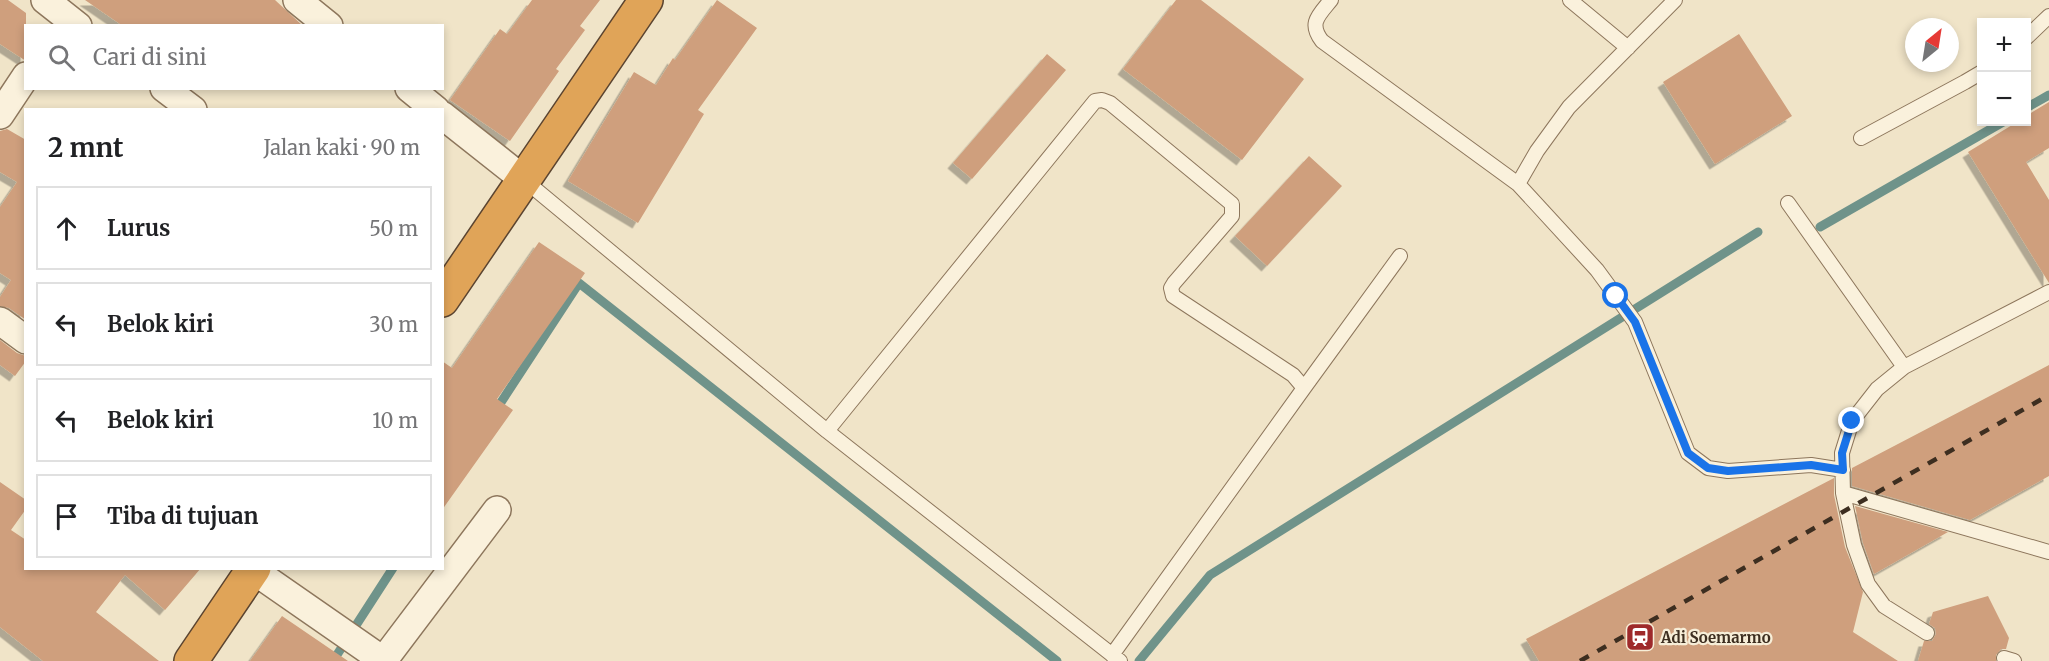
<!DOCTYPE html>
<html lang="id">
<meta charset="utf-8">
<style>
:root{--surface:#fff;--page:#f2f2f2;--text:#202124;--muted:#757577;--line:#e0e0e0}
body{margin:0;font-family:Merriweather,serif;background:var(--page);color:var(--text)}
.controls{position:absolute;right:18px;top:18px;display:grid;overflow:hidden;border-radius:0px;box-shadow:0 3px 9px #0003}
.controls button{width:54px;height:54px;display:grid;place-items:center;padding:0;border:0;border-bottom:2px solid var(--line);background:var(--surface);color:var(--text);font:30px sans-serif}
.compass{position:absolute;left:1905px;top:18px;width:54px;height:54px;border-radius:50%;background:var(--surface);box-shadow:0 3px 9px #0003;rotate:30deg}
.stop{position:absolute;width:18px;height:18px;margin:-14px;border:4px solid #1a73e8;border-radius:50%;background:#fff}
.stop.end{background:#1a73e8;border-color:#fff;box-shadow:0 2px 6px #0008}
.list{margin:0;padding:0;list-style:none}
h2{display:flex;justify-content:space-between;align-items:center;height:78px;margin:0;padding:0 24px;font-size:26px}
h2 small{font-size:20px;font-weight:400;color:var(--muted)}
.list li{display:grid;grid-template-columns:39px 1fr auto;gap:18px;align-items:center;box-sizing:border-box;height:84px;margin:0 12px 12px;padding:0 12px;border:2px solid var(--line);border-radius:0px}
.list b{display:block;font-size:22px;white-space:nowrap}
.list em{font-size:20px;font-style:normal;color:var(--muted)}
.icon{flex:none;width:33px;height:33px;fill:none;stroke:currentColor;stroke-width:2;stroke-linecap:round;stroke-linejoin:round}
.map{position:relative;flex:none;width:2049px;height:661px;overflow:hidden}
.search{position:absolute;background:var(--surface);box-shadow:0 3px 9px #0003;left:24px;top:24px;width:420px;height:66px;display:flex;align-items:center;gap:15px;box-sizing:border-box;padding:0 21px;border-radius:0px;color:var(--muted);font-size:22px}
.panel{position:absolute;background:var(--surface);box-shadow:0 3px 9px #0003;left:24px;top:108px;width:420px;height:462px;border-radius:0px}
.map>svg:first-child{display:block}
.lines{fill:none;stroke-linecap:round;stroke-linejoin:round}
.stream{stroke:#6f938a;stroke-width:9}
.building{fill:#cf9f7d;filter:url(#shadow)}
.lane-casing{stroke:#8d765c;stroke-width:16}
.street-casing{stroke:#8d765c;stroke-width:30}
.highway-casing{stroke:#5b4430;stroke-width:36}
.lane{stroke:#faf1dc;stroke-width:14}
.street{stroke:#faf1dc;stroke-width:27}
.highway{stroke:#e0a458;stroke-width:33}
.rail{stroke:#3d2e20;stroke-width:4.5;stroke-dasharray:10 10;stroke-linecap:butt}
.route{stroke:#1a73e8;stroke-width:8}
.labels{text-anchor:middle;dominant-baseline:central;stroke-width:4.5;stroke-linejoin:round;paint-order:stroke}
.poi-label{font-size:15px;font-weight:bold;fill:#3d2e20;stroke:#f7eed8;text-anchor:start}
</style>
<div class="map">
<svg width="2049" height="661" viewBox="0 0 2049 661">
<defs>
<filter id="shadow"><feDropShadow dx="-5.5" dy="5.5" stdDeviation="0" flood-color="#0004"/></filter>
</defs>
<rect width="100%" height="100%" fill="#f0e4c8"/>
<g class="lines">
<path class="stream" d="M 2026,108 L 2049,95
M 1820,227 L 2003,122
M 496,410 L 579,283 L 1057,661
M 333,661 L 393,568
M 1139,661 L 1210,575 L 1758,232"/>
</g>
<path class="building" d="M 0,0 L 8,0 L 26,13 L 26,61 L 0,44 Z
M 85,0 L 275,0 L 303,26 L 123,26 Z
M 532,0 L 600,0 L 580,26 L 585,30 L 556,69 L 559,71 L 510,141 L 450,100 L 500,29 L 507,34 Z
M 717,0 L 757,28 L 698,110 L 704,114 L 638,223 L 568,181 L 634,72 L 656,85 L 673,58 L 675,60 Z
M 1176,0 L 1201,0 L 1304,79 L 1242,160 L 1123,69 Z
M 1739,34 L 1792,116 L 1715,164 L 1663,82 Z
M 1047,54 L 1066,70 L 972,179 L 953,163 Z
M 2049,102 L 2049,148 L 2026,162 L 2049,200 L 2049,283 L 1968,152 L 2017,122 L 2026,122 L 2026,116 Z
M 7,129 L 26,140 L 26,320 L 9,308 L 0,306 L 0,297 L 11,280 L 0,273 L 0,207 L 17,182 L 0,172 L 0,131 Z
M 1309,156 L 1342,186 L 1267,266 L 1235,236 Z
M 539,242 L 585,273 L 497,399 L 513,410 L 442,510 L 442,361 L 452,368 Z
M 0,340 L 17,353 L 26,356 L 26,361 L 15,376 L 0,365 Z
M 2049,365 L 2049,476 L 1970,520 L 1852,486 L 1852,468 Z
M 1834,478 L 1834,495 L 1845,547 L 1863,592 L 1853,632 L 1898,661 L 1539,661 L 1526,639 Z
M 0,482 L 26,500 L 26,509 L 11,530 L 26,540 L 26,568 L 201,568 L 165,610 L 125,575 L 96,612 L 159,661 L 43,661 L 0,627 Z
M 1855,506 L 1948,532 L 1874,574 L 1863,543 Z
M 1988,596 L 2009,638 L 2006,649 L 2001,649 L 1996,655 L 1996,661 L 1918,661 L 1924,641 L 1932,641 L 1936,634 L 1935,628 L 1929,624 L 1933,612 Z
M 282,616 L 348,661 L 250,661 Z"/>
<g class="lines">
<g class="lane-casing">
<path id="lane" d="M 1331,0 C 1319,15 1308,23 1322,41 L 1518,184
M 1570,0 L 1628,48
M 1675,0 L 1569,107 L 1537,151 L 1518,184 L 1597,270 L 1635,322 L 1688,453 L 1708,468 L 1728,471 L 1811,465 L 1843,470
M 2026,38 L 2049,16
M 1861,138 L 1965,82 L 1982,72
M 523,179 L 827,431 L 1120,661
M 1788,203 L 1904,367
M 1304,388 L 1400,256
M 827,431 L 1095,101 L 1102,100 L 1110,103 L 1232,204 L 1232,216 L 1174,283 L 1171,288 L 1173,296 L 1293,375 L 1304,388 L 1112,655
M 1843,493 L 2049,552
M 1927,633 L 1884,606 L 1868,584 L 1854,545 L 1843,493 L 1842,453 L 1852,421 L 1877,389 L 1904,367 L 2049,292
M 2004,658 L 2014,661"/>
</g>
<g class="street-casing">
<path id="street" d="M 45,0 L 78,26
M 297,0 L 329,26
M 164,88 L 193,110
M 409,88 L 436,110
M 0,115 L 26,76
M 442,115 L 523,179
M 0,321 L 26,340
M 253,570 L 384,661
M 383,661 L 497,510"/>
</g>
<g class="highway-casing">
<path id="highway" d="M 442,300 L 646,0
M 191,661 L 254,568"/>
</g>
<use href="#lane" class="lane"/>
<use href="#street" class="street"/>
<use href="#highway" class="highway"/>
<path class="rail" d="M 1580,661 L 2049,395"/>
</g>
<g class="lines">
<path class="route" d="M 1616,296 L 1635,322 L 1688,453 L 1708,468 L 1728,471 L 1811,465 L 1843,470 L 1842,453 L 1852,421"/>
</g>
<defs>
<g id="station-square" transform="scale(1.5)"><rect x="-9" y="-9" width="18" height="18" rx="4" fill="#9e2a2b" stroke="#f7eed8"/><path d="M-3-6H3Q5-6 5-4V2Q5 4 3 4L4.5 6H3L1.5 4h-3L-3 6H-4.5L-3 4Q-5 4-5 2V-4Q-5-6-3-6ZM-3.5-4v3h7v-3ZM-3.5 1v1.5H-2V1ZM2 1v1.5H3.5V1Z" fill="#fff"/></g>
</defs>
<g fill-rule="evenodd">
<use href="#station-square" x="1640" y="637"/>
</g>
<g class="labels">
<g class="poi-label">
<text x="1661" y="637">Adi Soemarmo</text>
</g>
</g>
</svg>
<div class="controls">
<button>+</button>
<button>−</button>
</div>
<svg class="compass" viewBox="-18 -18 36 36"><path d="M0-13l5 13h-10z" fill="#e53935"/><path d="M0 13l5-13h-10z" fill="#757577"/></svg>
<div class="stop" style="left:1616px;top:296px"></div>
<div class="stop end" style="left:1852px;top:421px"></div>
<div class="search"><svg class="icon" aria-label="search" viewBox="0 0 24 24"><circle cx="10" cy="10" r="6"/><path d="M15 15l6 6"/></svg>Cari di sini</div>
<section class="panel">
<h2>2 mnt<small>Jalan kaki · 90 m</small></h2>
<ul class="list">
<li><svg class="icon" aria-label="ahead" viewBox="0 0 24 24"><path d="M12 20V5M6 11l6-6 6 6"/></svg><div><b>Lurus</b></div><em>50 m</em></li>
<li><svg class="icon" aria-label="left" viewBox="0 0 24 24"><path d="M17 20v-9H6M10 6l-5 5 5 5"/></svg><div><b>Belok kiri</b></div><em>30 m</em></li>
<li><svg class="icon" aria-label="left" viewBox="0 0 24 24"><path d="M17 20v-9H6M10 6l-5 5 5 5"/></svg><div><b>Belok kiri</b></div><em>10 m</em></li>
<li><svg class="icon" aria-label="arrive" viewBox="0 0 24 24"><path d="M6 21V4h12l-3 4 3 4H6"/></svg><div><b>Tiba di tujuan</b></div></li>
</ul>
</section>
</div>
